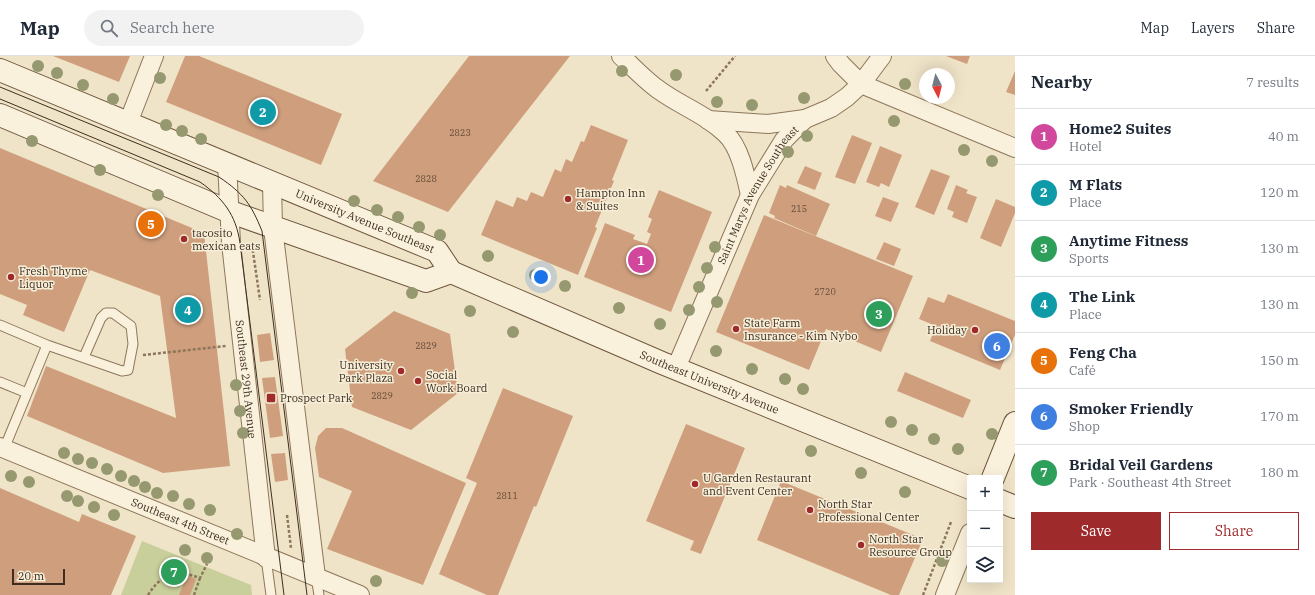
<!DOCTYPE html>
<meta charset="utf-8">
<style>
:root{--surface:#fff;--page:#f2f2f3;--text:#1f2937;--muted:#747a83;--line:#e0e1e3;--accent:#9e2a2b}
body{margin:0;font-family:"IBM Plex Serif",serif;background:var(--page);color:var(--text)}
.controls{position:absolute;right:12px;bottom:12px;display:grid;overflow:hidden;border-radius:0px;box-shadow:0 4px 16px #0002}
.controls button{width:36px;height:36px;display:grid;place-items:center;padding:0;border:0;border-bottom:1px solid var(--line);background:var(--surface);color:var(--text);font:20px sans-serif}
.compass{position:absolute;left:919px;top:12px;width:36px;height:36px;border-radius:50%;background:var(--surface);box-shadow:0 4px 16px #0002;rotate:173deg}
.scale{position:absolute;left:12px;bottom:10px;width:53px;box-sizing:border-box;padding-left:4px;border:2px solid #3d2e20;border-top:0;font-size:11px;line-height:14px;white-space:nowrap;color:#3d2e20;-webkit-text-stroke:3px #f7eed8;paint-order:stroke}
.you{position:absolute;left:541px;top:221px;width:14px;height:14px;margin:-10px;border:3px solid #fff;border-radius:50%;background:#1a73e8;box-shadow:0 0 0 6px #1a73e833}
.badge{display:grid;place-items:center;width:26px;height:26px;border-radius:50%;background:var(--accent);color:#fff;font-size:13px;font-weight:700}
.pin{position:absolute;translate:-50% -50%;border:2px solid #fff;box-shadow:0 1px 4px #0006}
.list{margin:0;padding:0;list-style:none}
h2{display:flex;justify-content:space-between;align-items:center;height:52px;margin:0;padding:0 16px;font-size:17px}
h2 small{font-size:13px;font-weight:400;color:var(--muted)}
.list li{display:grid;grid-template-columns:26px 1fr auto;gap:12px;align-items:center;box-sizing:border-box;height:56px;padding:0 16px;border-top:1px solid var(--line)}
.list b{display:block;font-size:15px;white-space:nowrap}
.list p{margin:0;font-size:13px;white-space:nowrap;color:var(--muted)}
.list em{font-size:13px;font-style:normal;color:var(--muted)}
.actions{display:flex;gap:8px;padding:12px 16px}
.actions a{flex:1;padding:9px 0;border:1px solid var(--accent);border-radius:0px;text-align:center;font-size:14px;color:var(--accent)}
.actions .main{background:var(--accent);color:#fff}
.icon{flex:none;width:22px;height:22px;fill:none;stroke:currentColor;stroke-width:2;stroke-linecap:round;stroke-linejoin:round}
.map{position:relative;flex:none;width:1015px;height:539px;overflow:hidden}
header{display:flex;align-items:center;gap:24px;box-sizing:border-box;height:56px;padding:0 20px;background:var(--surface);border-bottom:1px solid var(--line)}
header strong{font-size:19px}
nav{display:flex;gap:22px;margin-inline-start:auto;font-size:14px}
.search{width:280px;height:36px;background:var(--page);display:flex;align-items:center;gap:10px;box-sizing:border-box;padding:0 14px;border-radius:22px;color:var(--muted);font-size:15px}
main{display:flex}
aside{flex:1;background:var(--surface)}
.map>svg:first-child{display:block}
.green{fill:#c9cf9b}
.building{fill:#cf9f7d}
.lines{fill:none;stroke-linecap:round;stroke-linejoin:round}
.lane-casing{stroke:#8d765c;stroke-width:11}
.street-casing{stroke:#8d765c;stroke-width:20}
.secondary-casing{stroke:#6f573f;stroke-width:24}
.path{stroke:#8d765c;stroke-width:2.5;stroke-dasharray:3 2;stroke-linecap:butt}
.lane{stroke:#faf1dc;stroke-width:9}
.street{stroke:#faf1dc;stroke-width:18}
.secondary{stroke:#faf1dc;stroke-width:22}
.tram{stroke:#3d2e20;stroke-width:1}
.tree{fill:#96986f}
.poi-dot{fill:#9e2a2b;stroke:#f7eed8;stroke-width:1.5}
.labels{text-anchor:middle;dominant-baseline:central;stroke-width:3;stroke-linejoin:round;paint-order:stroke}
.number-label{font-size:9px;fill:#624a37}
.poi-label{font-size:11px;fill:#3d2e20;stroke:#f7eed8;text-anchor:start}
.street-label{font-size:11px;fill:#3d2e20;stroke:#f7eed8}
</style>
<header>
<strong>Map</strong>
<div class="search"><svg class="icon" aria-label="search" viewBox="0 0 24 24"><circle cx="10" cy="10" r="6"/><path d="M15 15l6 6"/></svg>Search here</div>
<nav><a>Map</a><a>Layers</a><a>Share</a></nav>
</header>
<main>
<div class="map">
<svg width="1015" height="539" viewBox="0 0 1015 539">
<rect width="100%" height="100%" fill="#f0e4c8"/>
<path class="green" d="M 142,485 L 251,529 L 252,539 L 121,539 Z"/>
<path class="building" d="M 53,0 L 130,0 L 119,26 Z
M 185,0 L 199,0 L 342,58 L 321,109 L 166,46 Z
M 469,0 L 570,0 L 448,156 L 373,125 Z
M 946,0 L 970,0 L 967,8 Z
M 1015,15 L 1015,39 L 1006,36 Z
M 591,69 L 628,84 L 612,124 L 614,125 L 595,171 L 597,172 L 578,219 L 481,179 L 496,144 L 513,151 L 517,141 L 527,145 L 531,136 L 543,141 L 555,113 L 561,116 L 566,103 L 572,106 L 581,85 L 584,86 Z
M 852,79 L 872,87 L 855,128 L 835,121 Z
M 880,90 L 902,99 L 889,131 L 881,127 L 879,131 L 866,126 Z
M 0,92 L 204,177 L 230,410 L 163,417 L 27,360 L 46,310 L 176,362 L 160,240 L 90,214 L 64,276 L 23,259 L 27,249 L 0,238 Z
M 805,110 L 822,117 L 815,134 L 797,127 Z
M 931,113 L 950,120 L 934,159 L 915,151 Z
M 780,129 L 786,132 L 787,129 L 830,148 L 816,180 L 774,162 L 775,160 L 769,157 Z
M 956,129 L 968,134 L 966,137 L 977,141 L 967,167 L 952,161 L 954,156 L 947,153 Z
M 659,134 L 712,156 L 671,256 L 584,221 L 605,167 L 635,179 L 633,183 L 647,188 L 651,178 L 647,176 L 652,163 L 648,161 Z
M 883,141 L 899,147 L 891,166 L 875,160 Z
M 996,143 L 1015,151 L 1015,157 L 1001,191 L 980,182 Z
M 764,159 L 913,220 L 881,296 L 826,273 L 809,314 L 716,276 Z
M 884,186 L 901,193 L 894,210 L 876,203 Z
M 948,238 L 1015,265 L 1015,279 L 1000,314 L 930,285 L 936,270 L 919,263 L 928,241 L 944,247 Z
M 394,255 L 450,278 L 458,337 L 411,374 L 352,351 L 345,293 Z
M 270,277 L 274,304 L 260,306 L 257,279 Z
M 905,316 L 971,344 L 963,362 L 897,335 Z
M 275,321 L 283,380 L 270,382 L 262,322 Z
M 503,332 L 573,360 L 536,451 L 534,450 L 498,539 L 487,539 L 439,518 L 477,427 L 466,422 Z
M 686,368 L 745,392 L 701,498 L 690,494 L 694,485 L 646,465 Z
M 326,372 L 342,372 L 466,427 L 423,529 L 327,493 L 352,435 L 319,421 L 315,392 L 318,380 Z
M 285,397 L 288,424 L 275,426 L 271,398 Z
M 781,425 L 923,483 L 899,539 L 891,539 L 757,484 Z
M 0,432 L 79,466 L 82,458 L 136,480 L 111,539 L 0,539 Z
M 187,519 L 196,523 L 190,539 L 179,539 Z"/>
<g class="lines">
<g class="lane-casing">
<path id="lane" d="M 0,269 L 47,289 L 4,393
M 47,289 L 122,315 L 128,314 L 133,288 L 131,270 L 113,257 L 106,257 L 101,262 L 84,301
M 0,326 L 27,337
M 266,502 L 271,539
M 316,521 L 319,539"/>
</g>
<g class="street-casing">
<g id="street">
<path d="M 621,0 C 633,11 646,25 659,34 C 681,50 707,59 726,78 C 740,91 746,121 750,139"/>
<path d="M 835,0 L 841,8 L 861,28 L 1015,92"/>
<path d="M 708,64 L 768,68 L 805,63"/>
<path d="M 128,67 L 154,0"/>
<path id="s1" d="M 227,107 L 231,187 L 266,502"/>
<path d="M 272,127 L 273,172 L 316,521"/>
<path id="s2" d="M 676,312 L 750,139 L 784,84 L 805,63 L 831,52 L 847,41 L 861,28 L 882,0"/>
<path id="s3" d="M 0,391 L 360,539"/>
<path d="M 945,539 L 970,477"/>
</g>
</g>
<g class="secondary-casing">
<g id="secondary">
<path id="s4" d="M 0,14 L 437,195 L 451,216"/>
<path d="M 0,59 L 228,155 L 426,225 L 451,216"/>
<path id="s5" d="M 451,216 L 662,307 L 970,432"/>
<path d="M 993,422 L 1015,367"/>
<path d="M 1000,445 L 1015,451"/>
</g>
</g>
<path class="path" d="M 706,35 L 735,0
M 252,189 L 260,244
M 143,299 L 226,290
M 287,459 L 291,492
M 148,539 C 162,517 176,513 200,522 L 207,508
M 194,539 L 200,522
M 923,539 L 951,466"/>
<use href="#lane" class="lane"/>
<use href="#street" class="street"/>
<use href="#secondary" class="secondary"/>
<path class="tram" d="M 0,31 L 219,121 C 244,138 251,148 262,175 L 307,539
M 0,43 L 200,126 C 223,142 236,159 240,187 L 284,539"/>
</g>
<g class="tree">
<circle cx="38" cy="10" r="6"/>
<circle cx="622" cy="15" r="6"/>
<circle cx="57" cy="17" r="6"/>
<circle cx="676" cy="19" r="6"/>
<circle cx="160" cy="22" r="6"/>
<circle cx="905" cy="28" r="6"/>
<circle cx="83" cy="29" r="6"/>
<circle cx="804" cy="42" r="6"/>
<circle cx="113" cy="43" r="6"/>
<circle cx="717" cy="46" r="6"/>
<circle cx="752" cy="49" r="6"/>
<circle cx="894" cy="65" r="6"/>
<circle cx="166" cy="69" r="6"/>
<circle cx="182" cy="75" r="6"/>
<circle cx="807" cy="80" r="6"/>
<circle cx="201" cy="83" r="6"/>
<circle cx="32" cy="85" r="6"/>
<circle cx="964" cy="94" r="6"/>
<circle cx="788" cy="96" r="6"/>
<circle cx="992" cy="105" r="6"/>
<circle cx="100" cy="114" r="6"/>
<circle cx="158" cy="139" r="6"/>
<circle cx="354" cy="145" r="6"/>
<circle cx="377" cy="154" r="6"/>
<circle cx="398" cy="161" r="6"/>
<circle cx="419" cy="171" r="6"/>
<circle cx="440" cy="179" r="6"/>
<circle cx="715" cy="191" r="6"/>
<circle cx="488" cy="200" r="6"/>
<circle cx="707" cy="212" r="6"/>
<circle cx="535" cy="219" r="6"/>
<circle cx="565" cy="230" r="6"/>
<circle cx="699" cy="231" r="6"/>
<circle cx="412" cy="237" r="6"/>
<circle cx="717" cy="246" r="6"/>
<circle cx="619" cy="252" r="6"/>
<circle cx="689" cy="254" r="6"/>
<circle cx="470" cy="255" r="6"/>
<circle cx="660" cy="268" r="6"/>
<circle cx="513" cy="276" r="6"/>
<circle cx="716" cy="295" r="6"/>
<circle cx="752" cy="313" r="6"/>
<circle cx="785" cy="323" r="6"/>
<circle cx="236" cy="329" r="6"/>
<circle cx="803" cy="333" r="6"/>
<circle cx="240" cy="355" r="6"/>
<circle cx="891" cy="366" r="6"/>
<circle cx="912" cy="374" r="6"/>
<circle cx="243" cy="377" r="6"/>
<circle cx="992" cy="378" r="6"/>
<circle cx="934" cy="383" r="6"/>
<circle cx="958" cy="393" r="6"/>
<circle cx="811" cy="395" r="6"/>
<circle cx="64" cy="397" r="6"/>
<circle cx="78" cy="403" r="6"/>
<circle cx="92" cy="407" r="6"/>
<circle cx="107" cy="413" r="6"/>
<circle cx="861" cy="417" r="6"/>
<circle cx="11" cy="420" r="6"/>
<circle cx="121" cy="420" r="6"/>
<circle cx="134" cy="425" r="6"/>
<circle cx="29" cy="426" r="6"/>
<circle cx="145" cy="431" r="6"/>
<circle cx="905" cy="436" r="6"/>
<circle cx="157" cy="437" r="6"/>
<circle cx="67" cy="440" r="6"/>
<circle cx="173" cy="440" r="6"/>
<circle cx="78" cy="445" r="6"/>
<circle cx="189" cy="448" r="6"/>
<circle cx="94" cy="451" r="6"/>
<circle cx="210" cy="454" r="6"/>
<circle cx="114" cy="459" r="6"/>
<circle cx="237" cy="478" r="6"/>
<circle cx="185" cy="494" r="6"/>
<circle cx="207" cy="502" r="6"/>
<circle cx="942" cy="505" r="6"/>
<circle cx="376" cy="525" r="6"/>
</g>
<g class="poi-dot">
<circle cx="568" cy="143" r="4"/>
<circle cx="184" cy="183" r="4"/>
<circle cx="11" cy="221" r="4"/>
<circle cx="736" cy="273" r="4"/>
<circle cx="975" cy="274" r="4"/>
<circle cx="401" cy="315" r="4"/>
<circle cx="418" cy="325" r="4"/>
<rect x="266" y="337" width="10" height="10" rx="2"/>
<circle cx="695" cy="428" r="4"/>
<circle cx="810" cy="454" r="4"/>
<circle cx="861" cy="489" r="4"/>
</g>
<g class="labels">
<g class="number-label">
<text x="460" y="76">2823</text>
<text x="426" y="122">2828</text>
<text x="799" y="152">215</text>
<text x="825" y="235">2720</text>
<text x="426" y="289">2829</text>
<text x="382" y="339">2829</text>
<text x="507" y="439">2811</text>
</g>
<g class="poi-label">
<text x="576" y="137">Hampton Inn<tspan x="576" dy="13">&amp; Suites</tspan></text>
<text x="192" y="177">tacosito<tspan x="192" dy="13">mexican eats</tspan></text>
<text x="19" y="215">Fresh Thyme<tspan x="19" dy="13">Liquor</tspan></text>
<text x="744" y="267">State Farm<tspan x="744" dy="13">Insurance - Kim Nybo</tspan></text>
<text x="967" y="274" text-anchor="end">Holiday</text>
<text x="393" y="309" text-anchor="end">University<tspan x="393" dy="13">Park Plaza</tspan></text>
<text x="426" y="319">Social<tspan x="426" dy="13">Work Board</tspan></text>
<text x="280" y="342">Prospect Park</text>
<text x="703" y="422">U Garden Restaurant<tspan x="703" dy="13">and Event Center</tspan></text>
<text x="818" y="448">North Star<tspan x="818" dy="13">Professional Center</tspan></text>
<text x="869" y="483">North Star<tspan x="869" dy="13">Resource Group</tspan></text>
</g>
<g class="street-label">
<text stroke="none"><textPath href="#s2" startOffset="192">Saint Marys Avenue Southeast</textPath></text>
<text stroke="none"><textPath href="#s4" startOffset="395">University Avenue Southeast</textPath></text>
<text stroke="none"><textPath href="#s1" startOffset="217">Southeast 29th Avenue</textPath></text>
<text stroke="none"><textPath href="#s5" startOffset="281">Southeast University Avenue</textPath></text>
<text stroke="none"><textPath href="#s3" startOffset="195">Southeast 4th Street</textPath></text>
</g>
</g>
</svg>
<div class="controls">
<button>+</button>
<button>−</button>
<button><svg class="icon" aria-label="layers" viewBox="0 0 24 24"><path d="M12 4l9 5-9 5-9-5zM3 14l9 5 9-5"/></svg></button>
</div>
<svg class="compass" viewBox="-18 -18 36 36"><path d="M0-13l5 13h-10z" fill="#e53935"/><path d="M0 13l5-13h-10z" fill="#747a83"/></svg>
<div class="scale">20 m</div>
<div class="you"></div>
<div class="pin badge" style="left:641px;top:204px;background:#d1479c">1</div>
<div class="pin badge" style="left:263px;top:56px;background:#0f9aa8">2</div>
<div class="pin badge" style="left:879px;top:258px;background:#2e9e5b">3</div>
<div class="pin badge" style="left:188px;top:254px;background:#0f9aa8">4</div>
<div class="pin badge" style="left:151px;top:168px;background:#e8710a">5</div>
<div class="pin badge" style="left:997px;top:290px;background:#3f7fe0">6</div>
<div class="pin badge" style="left:174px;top:516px;background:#2e9e5b">7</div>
</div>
<aside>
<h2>Nearby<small>7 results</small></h2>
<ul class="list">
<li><span class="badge" style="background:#d1479c">1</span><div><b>Home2 Suites</b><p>Hotel</p></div><em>40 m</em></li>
<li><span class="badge" style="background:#0f9aa8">2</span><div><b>M Flats</b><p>Place</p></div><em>120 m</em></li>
<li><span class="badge" style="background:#2e9e5b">3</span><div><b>Anytime Fitness</b><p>Sports</p></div><em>130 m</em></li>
<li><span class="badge" style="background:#0f9aa8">4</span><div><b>The Link</b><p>Place</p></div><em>130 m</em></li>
<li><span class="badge" style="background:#e8710a">5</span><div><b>Feng Cha</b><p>Café</p></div><em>150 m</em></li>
<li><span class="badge" style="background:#3f7fe0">6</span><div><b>Smoker Friendly</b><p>Shop</p></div><em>170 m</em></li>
<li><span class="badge" style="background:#2e9e5b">7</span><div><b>Bridal Veil Gardens</b><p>Park · Southeast 4th Street</p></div><em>180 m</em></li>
</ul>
<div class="actions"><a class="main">Save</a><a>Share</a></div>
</aside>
</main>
